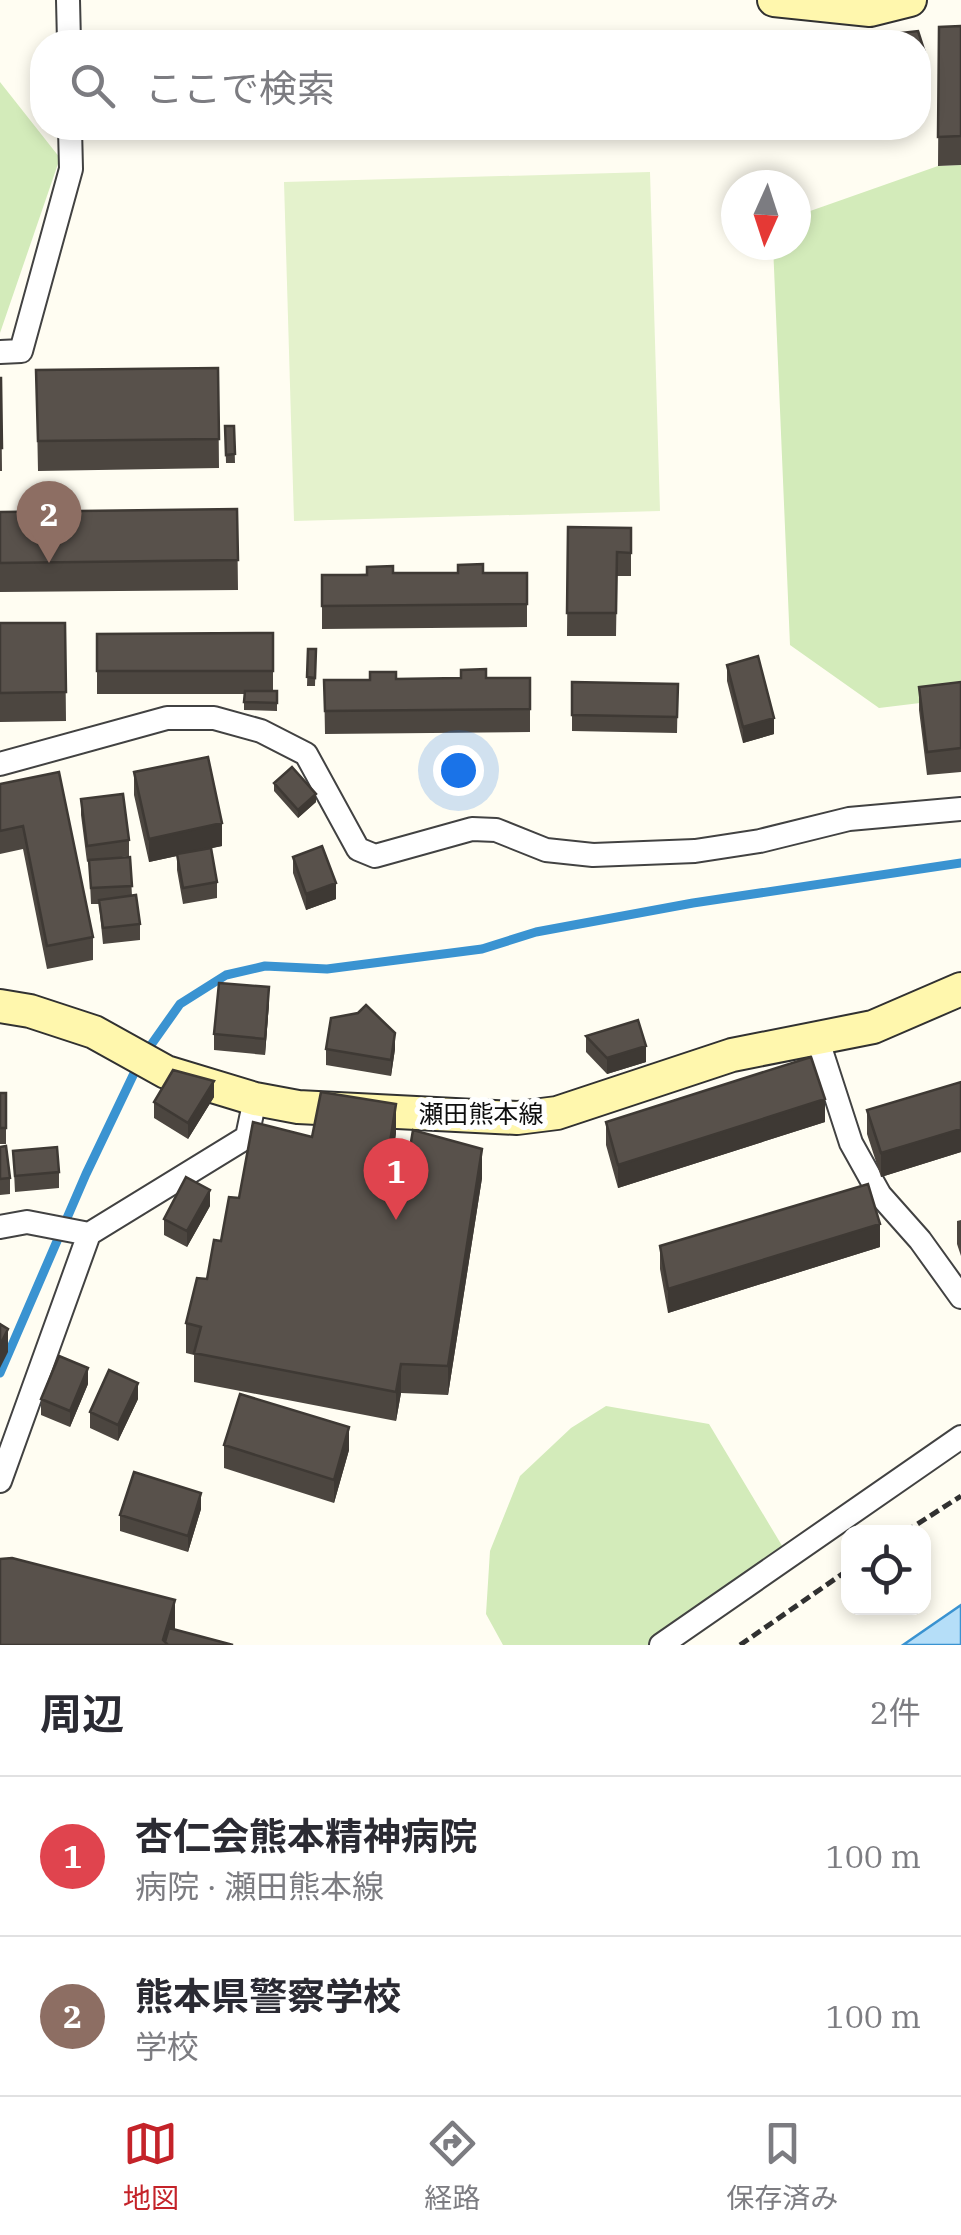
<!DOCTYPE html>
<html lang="ja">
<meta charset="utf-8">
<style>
:root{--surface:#fff;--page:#f2f2f3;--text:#2b2b33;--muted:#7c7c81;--line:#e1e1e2;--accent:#c42329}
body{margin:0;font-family:"IBM Plex Serif","Noto Sans JP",serif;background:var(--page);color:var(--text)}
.controls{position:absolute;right:30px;bottom:30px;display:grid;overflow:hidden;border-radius:20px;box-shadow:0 5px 15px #0003}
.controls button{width:90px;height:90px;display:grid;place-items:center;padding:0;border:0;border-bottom:2px solid var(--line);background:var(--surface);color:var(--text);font:50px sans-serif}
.compass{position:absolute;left:721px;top:170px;width:90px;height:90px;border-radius:50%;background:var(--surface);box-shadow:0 5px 15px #0003;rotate:183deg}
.you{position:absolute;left:458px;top:770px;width:35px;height:35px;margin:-25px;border:8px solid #fff;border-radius:50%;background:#1a73e8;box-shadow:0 0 0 15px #1a73e833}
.badge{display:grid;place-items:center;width:65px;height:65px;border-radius:50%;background:var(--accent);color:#fff;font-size:32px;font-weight:700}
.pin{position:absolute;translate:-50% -82px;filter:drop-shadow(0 2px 5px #0008)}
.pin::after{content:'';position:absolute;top:52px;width:35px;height:30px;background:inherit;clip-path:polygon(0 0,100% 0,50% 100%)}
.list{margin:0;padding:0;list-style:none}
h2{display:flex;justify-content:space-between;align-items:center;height:130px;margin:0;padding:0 40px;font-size:42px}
h2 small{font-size:32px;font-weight:400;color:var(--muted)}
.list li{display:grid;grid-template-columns:65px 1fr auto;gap:30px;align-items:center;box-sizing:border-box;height:160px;padding:0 40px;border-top:2px solid var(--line)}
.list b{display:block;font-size:38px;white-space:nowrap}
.list p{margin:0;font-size:32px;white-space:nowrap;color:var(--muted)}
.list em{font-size:32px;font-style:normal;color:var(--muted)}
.icon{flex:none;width:55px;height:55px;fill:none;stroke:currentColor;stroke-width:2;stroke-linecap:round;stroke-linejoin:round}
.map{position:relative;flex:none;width:961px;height:1645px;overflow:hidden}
.search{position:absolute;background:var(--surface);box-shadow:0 5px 15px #0003;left:30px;right:30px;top:30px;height:110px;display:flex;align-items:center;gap:25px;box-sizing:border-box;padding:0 35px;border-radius:40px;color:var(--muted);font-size:38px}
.sheet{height:450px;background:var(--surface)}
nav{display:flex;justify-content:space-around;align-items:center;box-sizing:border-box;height:140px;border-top:2px solid var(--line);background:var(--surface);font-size:28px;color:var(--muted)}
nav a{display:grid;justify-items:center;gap:5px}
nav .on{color:var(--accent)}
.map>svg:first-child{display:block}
.green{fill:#d3ebba}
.pitch{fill:#e4f2cc}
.water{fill:#b5def8;stroke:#3a93d1;stroke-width:2.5}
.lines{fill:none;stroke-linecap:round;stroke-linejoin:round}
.stream{stroke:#3a93d1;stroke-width:9}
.street-casing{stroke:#424242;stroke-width:26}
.secondary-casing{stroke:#313131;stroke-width:36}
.path{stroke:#313131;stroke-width:5;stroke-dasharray:10 5;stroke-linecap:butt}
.street{stroke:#fff;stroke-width:22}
.secondary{stroke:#fff7ad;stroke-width:32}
.wall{fill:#4c4640}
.shaded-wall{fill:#3e3934}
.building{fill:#58514b;stroke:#3e3934;stroke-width:2.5}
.labels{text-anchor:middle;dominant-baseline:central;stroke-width:10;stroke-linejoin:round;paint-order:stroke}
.street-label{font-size:25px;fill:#0f0f0f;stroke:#fff}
</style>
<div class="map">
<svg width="961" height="1645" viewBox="0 0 961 1645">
<rect width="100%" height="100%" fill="#fffdf2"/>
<path class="green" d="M 0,82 L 60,158 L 0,333 Z
M 961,165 L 961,698 L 879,708 L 790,645 L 773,245 L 796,245 L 796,216 L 938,166 Z
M 606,1406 L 709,1424 L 787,1554 L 653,1645 L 503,1645 L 486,1614 L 490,1551 L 520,1476 L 571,1428 Z"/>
<path class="pitch" d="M 650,172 L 660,511 L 294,521 L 284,182 Z"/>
<path class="water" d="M 961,1605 L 961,1645 L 903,1645 Z"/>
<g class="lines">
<path class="stream" d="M 146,1052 L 180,1004 L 226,975 L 265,966 L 327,969 L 482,949 L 536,932 L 693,903 L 961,863
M 0,1373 L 86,1174 L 138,1065"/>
<g class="street-casing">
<path id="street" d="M 68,0 L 69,42
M 0,352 L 21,351 L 71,169 L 70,128
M 0,764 L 167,718 L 214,718 L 261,731 L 306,754 L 358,849 L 375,856 L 472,829 L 496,830 L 546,850 L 593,855 L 695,851 L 760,841 L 849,819 L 961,809
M 817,1038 L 851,1143 L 880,1195 L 920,1240 L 961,1297
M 0,1227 L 27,1222 L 89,1234
M 0,1481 L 89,1234 L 247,1137 L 255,1099
M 661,1645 L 961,1437"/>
</g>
<g class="secondary-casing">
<path id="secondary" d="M 774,0 L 870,10 L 910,0
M 0,1006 L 30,1011 L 94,1032 L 166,1072 L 255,1099 L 298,1107 L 517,1118 L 557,1113 L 732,1055 L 873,1027 L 961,989"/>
</g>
<path class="path" d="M 905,1532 L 961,1496
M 740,1645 L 848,1570"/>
<use href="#street" class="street"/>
<use href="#secondary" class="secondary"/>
</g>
<path class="wall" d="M 961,26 L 961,165 L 938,166 L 939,27 Z
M 918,42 L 926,56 L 926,72 L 918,73 Z
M 218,368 L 219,468 L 38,471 L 36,370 Z
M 0,378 L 1,378 L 2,471 L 0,471 Z
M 225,426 L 234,426 L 235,463 L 226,463 Z
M 237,509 L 238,590 L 0,592 L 0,512 Z
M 568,527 L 631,528 L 631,576 L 617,576 L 616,636 L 567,636 Z
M 393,573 L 527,573 L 527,627 L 322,629 L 322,575 Z
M 0,623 L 65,623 L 66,721 L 0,722 Z
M 273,633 L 273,691 L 277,691 L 277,711 L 244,710 L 244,694 L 97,694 L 97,634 Z
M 308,649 L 316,649 L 315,686 L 307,686 Z
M 727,665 L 774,734 L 743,743 L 727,681 Z
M 530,678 L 530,732 L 325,734 L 324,680 Z
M 572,682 L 678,684 L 677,733 L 572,731 Z
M 961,682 L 961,772 L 927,775 L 919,710 L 919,687 Z
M 134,772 L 222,846 L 211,848 L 217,882 L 217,898 L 183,904 L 177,870 L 177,856 L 149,862 L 134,795 Z
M 274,783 L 316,802 L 298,818 L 274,791 Z
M 0,784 L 93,937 L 93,960 L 47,969 L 23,849 L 0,854 Z
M 81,799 L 129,840 L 129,856 L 114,858 L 130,857 L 132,896 L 140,924 L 140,940 L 103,944 L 99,904 L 91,904 L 89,861 L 87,862 L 81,815 Z
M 293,857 L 336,899 L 306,910 L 293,873 Z
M 269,1003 L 265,1055 L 214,1050 L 214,1034 Z
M 586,1036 L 646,1062 L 607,1074 L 586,1052 Z
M 326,1049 L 395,1049 L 391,1076 L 326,1065 Z
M 961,1082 L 961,1152 L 881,1177 L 867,1134 L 867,1110 Z
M 0,1093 L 6,1093 L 6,1144 L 0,1144 Z
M 214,1097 L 188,1139 L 154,1118 L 154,1102 Z
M 606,1122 L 825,1122 L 618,1188 L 606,1145 Z
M 396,1133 L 393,1156 L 482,1178 L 448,1395 L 401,1393 L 396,1421 L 194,1382 L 194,1355 L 186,1353 L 186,1323 L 207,1279 L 239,1198 L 312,1137 Z
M 0,1147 L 10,1178 L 10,1194 L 0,1195 Z
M 13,1151 L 59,1172 L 59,1188 L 15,1192 Z
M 210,1206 L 187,1247 L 164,1235 L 164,1219 Z
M 961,1220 L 961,1256 L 957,1244 L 957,1221 Z
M 660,1246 L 880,1247 L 668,1313 L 660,1269 Z
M 88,1384 L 70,1427 L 41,1415 L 41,1399 Z
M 138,1399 L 118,1441 L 90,1428 L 90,1412 Z
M 224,1445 L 349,1450 L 334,1503 L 224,1468 Z
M 201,1509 L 188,1552 L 120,1531 L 120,1515 Z"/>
<path class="shaded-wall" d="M 774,718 L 774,734 L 743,743 L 743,727 Z
M 316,794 L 316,802 L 298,818 L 298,810 Z
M 222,823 L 222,846 L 149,862 L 149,839 Z
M 336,883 L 336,899 L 306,910 L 306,894 Z
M 269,987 L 269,1003 L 265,1055 L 265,1039 Z
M 395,1033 L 395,1049 L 391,1076 L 391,1060 Z
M 646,1046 L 646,1062 L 607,1074 L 607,1058 Z
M 214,1081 L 214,1097 L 188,1139 L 188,1123 Z
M 825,1099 L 825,1122 L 618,1188 L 618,1165 Z
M 396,1104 L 396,1133 L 388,1185 L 388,1155 Z
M 961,1129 L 961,1152 L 881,1177 L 881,1153 Z
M 482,1149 L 482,1178 L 448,1395 L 448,1366 Z
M 210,1190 L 210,1206 L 187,1247 L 187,1231 Z
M 880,1224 L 880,1247 L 668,1313 L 668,1289 Z
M 8,1329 L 8,1352 L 0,1368 L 0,1345 Z
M 401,1364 L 401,1393 L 396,1421 L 396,1392 Z
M 88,1368 L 88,1384 L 70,1427 L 70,1411 Z
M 138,1383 L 138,1399 L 118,1441 L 118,1425 Z
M 349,1427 L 349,1450 L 334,1503 L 334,1480 Z
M 201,1493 L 201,1509 L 188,1552 L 188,1536 Z
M 175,1600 L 175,1630 L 170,1645 L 163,1640 Z"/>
<path class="building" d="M 961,26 L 961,136 L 938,137 L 939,27 Z
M 918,31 L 926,56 L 918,57 L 918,42 L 883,42 L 882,35 Z
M 218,368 L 219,439 L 38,441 L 36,370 Z
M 0,378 L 1,378 L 2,448 L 0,448 Z
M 225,426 L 234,426 L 235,454 L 226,455 Z
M 237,509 L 238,560 L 0,563 L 0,512 Z
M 568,527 L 631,528 L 631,553 L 617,552 L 616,613 L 567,613 Z
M 483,564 L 483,573 L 527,573 L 527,604 L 322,606 L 322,575 L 367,575 L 367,567 L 393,566 L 393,573 L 458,573 L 458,565 Z
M 0,623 L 65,623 L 66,692 L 0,693 Z
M 273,633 L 273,671 L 97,671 L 97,634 Z
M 308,649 L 316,649 L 315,678 L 307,677 Z
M 758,656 L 774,718 L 743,727 L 727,665 Z
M 486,669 L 486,678 L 530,678 L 530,709 L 325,711 L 324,680 L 370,680 L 370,672 L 396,672 L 396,679 L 461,678 L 461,670 Z
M 572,682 L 678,684 L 677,717 L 572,715 Z
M 961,682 L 961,748 L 927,752 L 919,687 Z
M 245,691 L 277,691 L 277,703 L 244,702 Z
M 208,757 L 222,823 L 149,839 L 134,772 Z
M 292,767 L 316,794 L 298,810 L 274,783 Z
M 59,772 L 93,937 L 47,946 L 23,826 L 0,831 L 0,784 Z
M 123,794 L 129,840 L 87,846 L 81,799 Z
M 322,846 L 336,883 L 306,894 L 293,857 Z
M 211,848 L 217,882 L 183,888 L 177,854 Z
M 130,857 L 132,886 L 91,888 L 89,860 Z
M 136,895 L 140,924 L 103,928 L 99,900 Z
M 219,983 L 269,987 L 265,1039 L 214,1034 Z
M 366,1005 L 395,1033 L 391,1060 L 326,1049 L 331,1018 L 358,1013 Z
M 638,1020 L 646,1046 L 607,1058 L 586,1036 Z
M 811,1057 L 825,1099 L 618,1165 L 606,1122 Z
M 173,1070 L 214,1081 L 188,1123 L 154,1102 Z
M 961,1082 L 961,1129 L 881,1153 L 867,1110 Z
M 321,1092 L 396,1104 L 388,1155 L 408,1160 L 413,1130 L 482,1149 L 448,1366 L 401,1364 L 396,1392 L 194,1353 L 201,1327 L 186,1323 L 197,1278 L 207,1279 L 214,1240 L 221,1241 L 229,1197 L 239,1198 L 253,1122 L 312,1137 Z
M 0,1093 L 6,1093 L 6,1128 L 0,1128 Z
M 6,1146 L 10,1178 L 0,1179 L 0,1147 Z
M 57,1147 L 59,1172 L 15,1176 L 13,1151 Z
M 186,1177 L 210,1190 L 187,1231 L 164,1219 Z
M 868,1184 L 880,1224 L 668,1289 L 660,1246 Z
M 0,1324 L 8,1329 L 0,1345 Z
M 59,1356 L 88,1368 L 70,1411 L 41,1399 Z
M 109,1370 L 138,1383 L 118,1425 L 90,1412 Z
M 240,1394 L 349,1427 L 334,1480 L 224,1445 Z
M 134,1472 L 201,1493 L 188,1536 L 120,1515 Z
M 12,1558 L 175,1600 L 163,1640 L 168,1645 L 0,1645 L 0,1559 Z
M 169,1628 L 233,1645 L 168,1645 L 165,1642 Z"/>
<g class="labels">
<g class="street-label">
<text x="481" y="1113">瀬田熊本線</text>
</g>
</g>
</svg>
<div class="controls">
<button><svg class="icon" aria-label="locate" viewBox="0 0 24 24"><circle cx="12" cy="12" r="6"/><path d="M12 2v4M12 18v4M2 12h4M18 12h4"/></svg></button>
</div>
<svg class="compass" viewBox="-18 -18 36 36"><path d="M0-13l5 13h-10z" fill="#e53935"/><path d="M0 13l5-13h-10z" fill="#7c7c81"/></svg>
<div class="you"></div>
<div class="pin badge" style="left:396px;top:1220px;background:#e0444e">1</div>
<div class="pin badge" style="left:49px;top:563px;background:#8d6e63">2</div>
<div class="search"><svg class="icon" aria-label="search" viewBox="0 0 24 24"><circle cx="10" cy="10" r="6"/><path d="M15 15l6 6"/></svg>ここで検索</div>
</div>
<section class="sheet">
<h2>周辺<small>2件</small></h2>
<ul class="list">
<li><span class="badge" style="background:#e0444e">1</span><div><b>杏仁会熊本精神病院</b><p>病院 · 瀬田熊本線</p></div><em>100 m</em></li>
<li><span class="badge" style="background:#8d6e63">2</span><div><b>熊本県警察学校</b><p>学校</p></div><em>100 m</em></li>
</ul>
</section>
<nav>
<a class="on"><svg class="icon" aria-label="map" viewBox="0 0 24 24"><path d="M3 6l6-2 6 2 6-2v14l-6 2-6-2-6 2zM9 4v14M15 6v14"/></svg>地図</a>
<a><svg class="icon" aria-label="directions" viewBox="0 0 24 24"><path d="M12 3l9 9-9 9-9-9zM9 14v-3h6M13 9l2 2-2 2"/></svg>経路</a>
<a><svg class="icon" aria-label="saved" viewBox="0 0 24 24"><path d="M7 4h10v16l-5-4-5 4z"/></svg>保存済み</a>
</nav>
